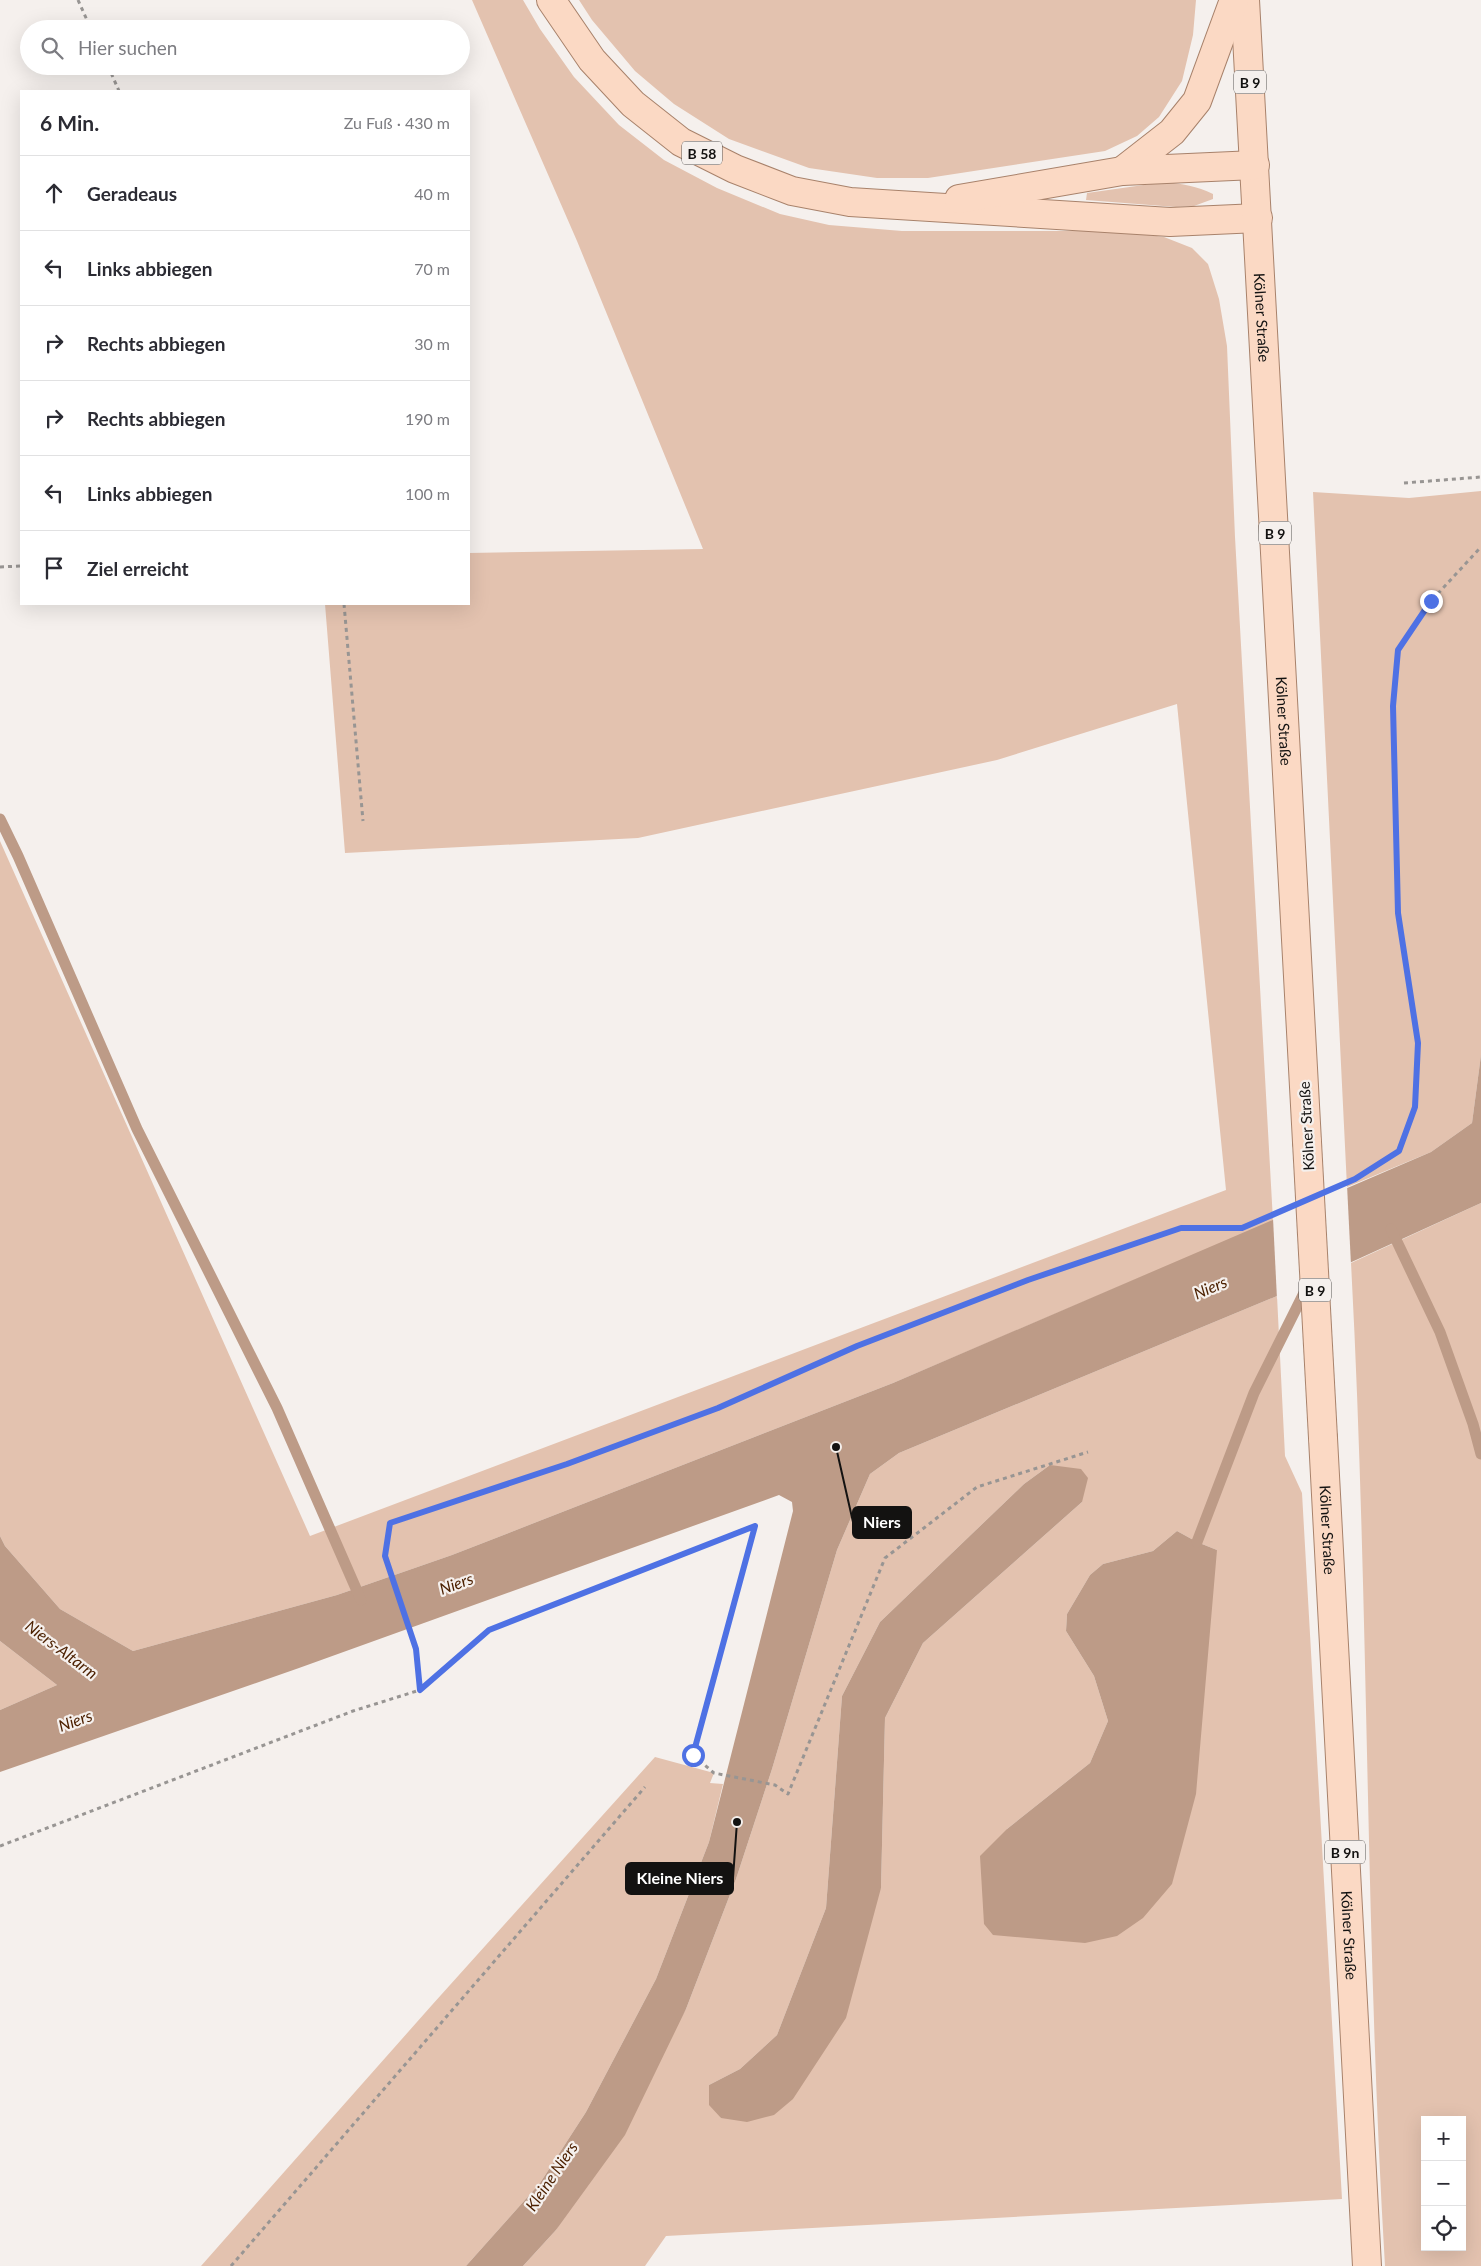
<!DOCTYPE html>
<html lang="de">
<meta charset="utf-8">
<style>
:root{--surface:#fff;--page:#f7f7f7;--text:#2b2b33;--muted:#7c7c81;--line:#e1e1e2}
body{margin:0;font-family:Lato,sans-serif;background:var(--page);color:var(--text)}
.controls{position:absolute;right:15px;bottom:15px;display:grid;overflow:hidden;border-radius:0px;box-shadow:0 5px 20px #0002}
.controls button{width:45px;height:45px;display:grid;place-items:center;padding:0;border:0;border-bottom:1px solid var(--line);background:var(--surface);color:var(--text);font:25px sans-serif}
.stop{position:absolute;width:15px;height:15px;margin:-11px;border:4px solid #4e71e4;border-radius:50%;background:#fff}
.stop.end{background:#4e71e4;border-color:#fff;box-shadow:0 1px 5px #0008}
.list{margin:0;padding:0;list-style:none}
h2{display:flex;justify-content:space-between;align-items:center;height:65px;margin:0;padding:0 20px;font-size:21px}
h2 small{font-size:16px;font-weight:400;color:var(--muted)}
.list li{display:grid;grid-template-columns:32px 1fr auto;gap:15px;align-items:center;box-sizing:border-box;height:75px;padding:0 20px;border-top:1px solid var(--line)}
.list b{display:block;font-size:19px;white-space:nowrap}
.list em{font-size:16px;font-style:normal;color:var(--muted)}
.icon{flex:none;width:28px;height:28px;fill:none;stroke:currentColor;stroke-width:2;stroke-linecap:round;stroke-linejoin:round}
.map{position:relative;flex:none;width:1481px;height:2266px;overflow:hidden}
.search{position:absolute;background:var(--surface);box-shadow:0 5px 20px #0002;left:20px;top:20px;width:450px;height:55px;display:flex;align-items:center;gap:12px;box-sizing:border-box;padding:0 18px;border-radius:28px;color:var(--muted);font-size:19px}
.panel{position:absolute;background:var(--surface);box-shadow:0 5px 20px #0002;left:20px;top:90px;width:450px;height:515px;border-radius:0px}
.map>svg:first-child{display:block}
.green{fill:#e3c2af;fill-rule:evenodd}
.water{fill:#bd9b87}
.pier{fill:#f5f0ed}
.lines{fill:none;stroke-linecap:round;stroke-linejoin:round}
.stream{stroke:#bd9b87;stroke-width:11}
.primary-casing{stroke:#a8826b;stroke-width:30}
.path{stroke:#989593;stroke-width:3;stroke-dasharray:4 4;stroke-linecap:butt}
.primary{stroke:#fbd9c4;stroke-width:28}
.primary-bridge-casing{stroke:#a8826b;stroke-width:30;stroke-linecap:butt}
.primary-bridge{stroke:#fbd9c4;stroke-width:28}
.route{stroke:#4e71e4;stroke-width:6}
.labels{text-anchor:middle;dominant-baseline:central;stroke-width:4.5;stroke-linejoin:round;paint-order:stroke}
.shield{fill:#f5f0ed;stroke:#575553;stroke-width:1}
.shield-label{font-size:14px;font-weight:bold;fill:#131211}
.street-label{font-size:15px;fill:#131211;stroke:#f5f0ed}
.water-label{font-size:16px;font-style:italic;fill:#4c2000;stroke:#f5f0ed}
.leader{fill:none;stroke:#131211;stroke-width:2}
.callout-dot{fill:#131211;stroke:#f5f0ed;stroke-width:2}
.callout{fill:#131211;stroke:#131211;stroke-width:2}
.callout-label{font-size:16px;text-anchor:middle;font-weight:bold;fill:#fff}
</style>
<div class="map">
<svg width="1481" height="2266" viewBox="0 0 1481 2266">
<rect width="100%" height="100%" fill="#f5f0ed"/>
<path class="green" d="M 472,0 L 523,0 L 540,29 L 574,77 L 619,125 L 664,160 L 717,188 L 780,214 L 829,225 L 902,231 L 1119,231 L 1164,237 L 1192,248 L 1208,264 L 1219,299 L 1227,346 L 1235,537 L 1273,1221 L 893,1383 L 452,1555 L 337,1595 L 133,1651 L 60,1609 L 5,1546 L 0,1536 L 0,841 L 310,1536 L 1226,1190 L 1177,704 L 997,760 L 638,838 L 345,853 L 325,604 L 469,604 L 469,553 L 703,549 L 577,241 Z
M 579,0 L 1196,0 L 1193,35 L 1182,81 L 1159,117 L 1137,136 L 1105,151 L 928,178 L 877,178 L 809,168 L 729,139 L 674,104 L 635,71 L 592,20 Z
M 1165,182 C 1182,184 1197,186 1213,194 L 1213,199 L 1194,206 L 1176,207 L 1086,200 L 1087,193 Z
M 1481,491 L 1481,1055 L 1472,1123 L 1431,1152 L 1347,1187 L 1313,492 L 1409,498 Z
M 1481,1203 L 1481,2266 L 1385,2266 C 1365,1932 1369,1597 1351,1263 ZM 1425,2120 L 1462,2120 L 1462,2247 L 1425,2247 Z
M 1277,1296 L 1285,1456 L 1302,1493 L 1342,2199 L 666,2236 L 645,2266 L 523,2266 L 556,2230 L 686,2009 L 736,1879 L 772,1769 L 837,1550 L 870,1474 L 899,1453 ZM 1050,1465 L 1082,1502 L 923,1643 L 885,1718 L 881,1888 L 721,2118 L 709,2085 L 740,2069 L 777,2035 L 826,1908 L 842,1696 L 880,1622 L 1024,1484 ZM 1177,1531 L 1197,1542 L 1217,1550 L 993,1935 L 1007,1829 L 1090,1763 L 1108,1721 L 1094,1676 L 1066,1631 L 1067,1614 L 1090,1575 L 1103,1564 L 1153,1551 Z
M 0,1641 L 57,1685 L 0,1710 Z
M 655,1757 L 714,1773 L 710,1783 L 723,1784 L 709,1842 L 656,1979 L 586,2112 L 540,2183 L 466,2266 L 201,2266 L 432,2005 Z"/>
<path class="water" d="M 1481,1055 L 1481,1203 L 1277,1296 L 899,1453 L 870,1474 L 837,1550 L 772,1769 L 736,1879 L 686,2009 L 625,2135 L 556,2230 L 523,2266 L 466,2266 L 540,2183 L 586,2112 L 656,1979 L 709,1842 L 793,1511 L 792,1502 L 779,1495 L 299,1668 L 0,1772 L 0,1710 L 57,1685 L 0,1641 L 0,1536 L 5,1546 L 60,1609 L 133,1651 L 337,1595 L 452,1555 L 893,1383 L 1431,1152 L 1472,1123 Z
M 1050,1465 L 1081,1469 L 1088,1478 L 1082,1502 L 923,1643 L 885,1718 L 881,1888 L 846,2018 L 793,2099 L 774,2115 L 747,2122 L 721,2118 L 709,2105 L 709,2085 L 740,2069 L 777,2035 L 826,1908 L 842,1696 L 880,1622 L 1024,1484 Z
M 1177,1531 L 1197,1542 L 1217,1550 L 1196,1794 L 1172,1884 L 1143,1918 L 1117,1936 L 1085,1943 L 993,1935 L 984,1924 L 980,1856 L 1007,1829 L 1090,1763 L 1108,1721 L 1094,1676 L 1066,1631 L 1067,1614 L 1090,1575 L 1103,1564 L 1153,1551 Z"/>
<path class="pier" d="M 1347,1185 L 1351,1265 L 1277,1299 L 1273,1218 Z"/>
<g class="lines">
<path class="stream" d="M 0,819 L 18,856 L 137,1129 L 277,1408 L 361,1600
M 1391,1229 L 1440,1332 L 1473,1424 L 1481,1454
M 1197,1542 L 1254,1393 L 1308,1285"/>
<g class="primary-casing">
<g id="primary">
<path d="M 551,0 L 592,60 L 633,104 L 681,142 L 735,169 L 792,191 L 850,202 L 1170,222 L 1258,218"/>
<path id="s1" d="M 1245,0 L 1307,1142"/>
<path d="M 1122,171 L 1172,132 L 1197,101 L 1234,0"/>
<path d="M 959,199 L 1122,171 L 1255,165"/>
<path id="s2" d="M 1323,1438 L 1367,2266"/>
</g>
</g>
<path class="path" d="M 78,0 L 91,29
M 108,66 L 119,91
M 1404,483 L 1481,477
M 0,567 L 21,566
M 344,604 L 363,821
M 1343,1184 L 1355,1179 L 1399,1151 L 1415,1107 L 1418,1043 L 1398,913 L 1393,707 L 1398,650 L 1431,601 L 1481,547
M 420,1690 L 416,1649 L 385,1555 L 390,1523 L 567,1464 L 718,1408 L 857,1346 L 1028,1280 L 1181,1228 L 1242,1228 L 1277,1212
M 0,1846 L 353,1711 L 420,1690 L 489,1630 L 755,1525 L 693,1755 L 714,1773 L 775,1785 L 788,1794 L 885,1558 L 977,1487 L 1088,1452
M 231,2266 L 645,1787"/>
<use href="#primary" class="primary"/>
<g class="primary-bridge-casing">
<path id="primary-bridge" d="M 1307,1142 L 1323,1438"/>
</g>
<use href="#primary-bridge" class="primary-bridge"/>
</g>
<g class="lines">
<path class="route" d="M 693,1755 L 755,1526 L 489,1630 L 420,1690 L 416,1649 L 385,1556 L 390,1523 L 567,1464 L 718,1408 L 857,1346 L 1028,1280 L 1181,1228 L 1242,1228 L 1355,1179 L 1399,1151 L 1415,1107 L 1418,1043 L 1398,913 L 1393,706 L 1398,650 L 1431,601"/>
</g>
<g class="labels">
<g class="shield">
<rect x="1234" y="70.5" width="32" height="23" rx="4"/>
<rect x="682" y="141.5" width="40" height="23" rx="4"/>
<rect x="1259" y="521.5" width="32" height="23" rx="4"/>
<rect x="1299" y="1278.5" width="32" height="23" rx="4"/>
<rect x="1325" y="1840.5" width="40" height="23" rx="4"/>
</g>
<g class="shield-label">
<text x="1250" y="82">B 9</text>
<text x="702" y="153">B 58</text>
<text x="1275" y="533">B 9</text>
<text x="1315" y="1290">B 9</text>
<text x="1345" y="1852">B 9n</text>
</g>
<g class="street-label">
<text stroke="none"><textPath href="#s1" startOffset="318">Kölner Straße</textPath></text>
<text stroke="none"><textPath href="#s1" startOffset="722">Kölner Straße</textPath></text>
<text transform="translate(1306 1126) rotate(-93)">Kölner Straße</text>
<text stroke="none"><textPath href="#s2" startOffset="92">Kölner Straße</textPath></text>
<text stroke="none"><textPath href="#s2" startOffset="498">Kölner Straße</textPath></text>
</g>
<g class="water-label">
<text transform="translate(1210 1287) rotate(-23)">Niers</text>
<text transform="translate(456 1583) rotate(-20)">Niers</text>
<text transform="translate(62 1649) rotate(37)">Niers-Altarm</text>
<text transform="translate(75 1720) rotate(-20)">Niers</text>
<text transform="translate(551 2176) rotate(-56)">Kleine Niers</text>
</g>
</g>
<path class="leader" d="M836 1447L853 1522M737 1822L733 1878"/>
<g class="callout-dot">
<circle cx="836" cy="1447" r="5"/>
<circle cx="737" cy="1822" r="5"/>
</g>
<g class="callout">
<rect x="853" y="1507" width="58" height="31" rx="5"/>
<rect x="626" y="1863" width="107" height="31" rx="5"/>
</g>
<g class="callout-label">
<text x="882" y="1528">Niers</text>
<text x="680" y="1884">Kleine Niers</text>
</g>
</svg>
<div class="controls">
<button>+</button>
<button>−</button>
<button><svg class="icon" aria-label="locate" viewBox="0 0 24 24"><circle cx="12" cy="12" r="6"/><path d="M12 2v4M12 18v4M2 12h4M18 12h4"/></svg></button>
</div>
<div class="stop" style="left:693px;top:1755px"></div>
<div class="stop end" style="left:1431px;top:601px"></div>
<div class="search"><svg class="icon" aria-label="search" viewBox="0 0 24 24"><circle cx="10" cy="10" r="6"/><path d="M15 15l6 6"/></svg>Hier suchen</div>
<section class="panel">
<h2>6 Min.<small>Zu Fuß · 430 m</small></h2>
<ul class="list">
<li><svg class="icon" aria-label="ahead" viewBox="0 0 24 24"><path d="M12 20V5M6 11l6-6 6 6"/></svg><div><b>Geradeaus</b></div><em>40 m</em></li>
<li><svg class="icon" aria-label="left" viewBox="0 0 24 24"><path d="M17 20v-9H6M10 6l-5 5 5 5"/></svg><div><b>Links abbiegen</b></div><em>70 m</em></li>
<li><svg class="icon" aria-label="right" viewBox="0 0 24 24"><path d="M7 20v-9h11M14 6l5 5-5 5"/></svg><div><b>Rechts abbiegen</b></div><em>30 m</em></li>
<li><svg class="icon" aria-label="right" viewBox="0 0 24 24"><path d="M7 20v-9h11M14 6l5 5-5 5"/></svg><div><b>Rechts abbiegen</b></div><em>190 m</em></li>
<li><svg class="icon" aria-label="left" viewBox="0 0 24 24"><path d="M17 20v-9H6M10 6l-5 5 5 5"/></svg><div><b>Links abbiegen</b></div><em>100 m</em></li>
<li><svg class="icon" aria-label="arrive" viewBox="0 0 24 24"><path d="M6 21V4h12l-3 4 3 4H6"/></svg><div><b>Ziel erreicht</b></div></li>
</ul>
</section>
</div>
